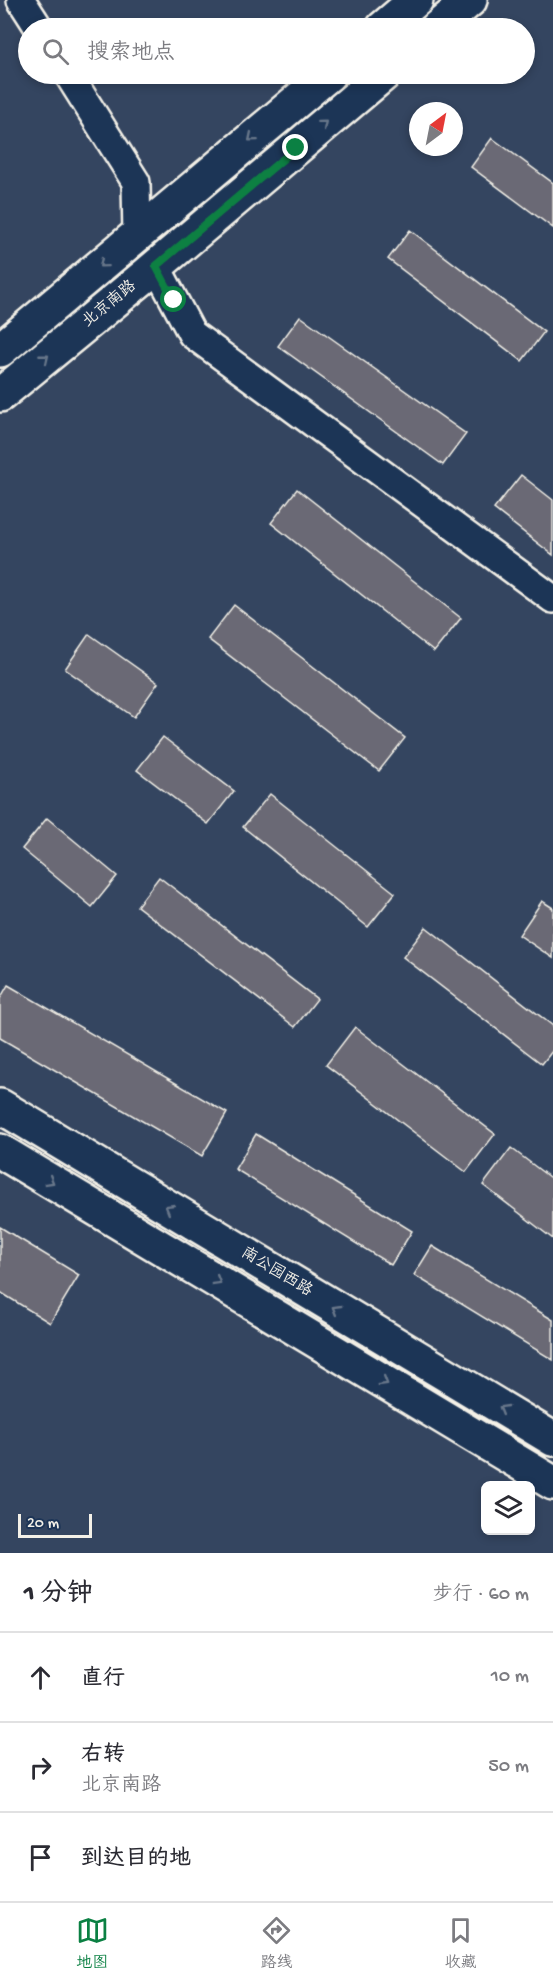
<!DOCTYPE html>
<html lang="zh">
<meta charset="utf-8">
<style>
:root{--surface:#fff;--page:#f2f2f3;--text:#2b2b33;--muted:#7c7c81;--line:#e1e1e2;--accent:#0b8043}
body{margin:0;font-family:"Gochi Hand","LXGW WenKai TC",sans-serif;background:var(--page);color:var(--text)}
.controls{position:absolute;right:18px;bottom:18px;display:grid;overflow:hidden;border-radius:9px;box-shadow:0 3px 9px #0003}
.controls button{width:54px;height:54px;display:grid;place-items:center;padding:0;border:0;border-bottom:2px solid var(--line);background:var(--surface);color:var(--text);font:30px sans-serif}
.compass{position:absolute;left:409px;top:102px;width:54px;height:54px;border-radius:50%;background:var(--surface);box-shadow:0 3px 9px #0003;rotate:32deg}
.scale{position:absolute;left:18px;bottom:15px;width:74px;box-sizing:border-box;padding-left:6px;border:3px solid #f4f1e8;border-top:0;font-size:16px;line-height:21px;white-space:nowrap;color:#f4f1e8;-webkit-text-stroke:4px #1d3557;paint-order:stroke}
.stop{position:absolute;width:18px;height:18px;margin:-14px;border:4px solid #0b8043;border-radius:50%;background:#fff}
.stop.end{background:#0b8043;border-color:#fff;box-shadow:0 2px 6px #0008}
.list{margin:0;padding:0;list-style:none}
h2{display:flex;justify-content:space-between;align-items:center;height:78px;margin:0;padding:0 24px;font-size:26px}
h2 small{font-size:20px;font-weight:400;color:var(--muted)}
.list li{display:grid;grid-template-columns:39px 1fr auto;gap:18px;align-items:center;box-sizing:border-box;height:90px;padding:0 24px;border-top:2px solid var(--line)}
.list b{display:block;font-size:22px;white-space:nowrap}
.list p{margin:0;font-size:20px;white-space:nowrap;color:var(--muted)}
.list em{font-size:20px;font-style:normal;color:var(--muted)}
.icon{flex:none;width:33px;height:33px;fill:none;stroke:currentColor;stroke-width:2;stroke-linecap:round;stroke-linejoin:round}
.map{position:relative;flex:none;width:553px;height:1553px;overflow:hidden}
.search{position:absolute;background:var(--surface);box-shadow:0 3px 9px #0003;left:18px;right:18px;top:18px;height:66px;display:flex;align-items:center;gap:15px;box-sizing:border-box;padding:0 21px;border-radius:33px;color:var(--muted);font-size:22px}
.sheet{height:348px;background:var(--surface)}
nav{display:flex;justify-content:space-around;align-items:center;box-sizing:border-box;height:84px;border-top:2px solid var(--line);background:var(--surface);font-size:16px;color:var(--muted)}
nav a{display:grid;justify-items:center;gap:3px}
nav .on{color:var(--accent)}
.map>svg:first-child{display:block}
.building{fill:#6a6974;stroke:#f4f1e8;stroke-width:1.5}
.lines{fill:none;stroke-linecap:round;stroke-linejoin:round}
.minor-casing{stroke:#f4f1e8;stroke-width:32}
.major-casing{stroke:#f4f1e8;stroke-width:38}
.minor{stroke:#1d3557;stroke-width:27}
.major{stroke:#1d3557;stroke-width:33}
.oneway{stroke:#68778a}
.route{stroke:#0b8043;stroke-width:8}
.labels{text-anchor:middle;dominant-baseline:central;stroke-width:5;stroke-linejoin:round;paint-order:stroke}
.street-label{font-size:16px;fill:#f4f1e8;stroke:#1d3557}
</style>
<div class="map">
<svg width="553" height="1553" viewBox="0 0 553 1553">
<rect width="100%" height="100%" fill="#344560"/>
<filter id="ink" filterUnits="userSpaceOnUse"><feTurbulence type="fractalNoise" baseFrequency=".0167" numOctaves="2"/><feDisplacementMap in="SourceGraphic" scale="12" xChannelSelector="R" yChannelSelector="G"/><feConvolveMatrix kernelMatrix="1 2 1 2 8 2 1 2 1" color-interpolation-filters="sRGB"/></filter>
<g filter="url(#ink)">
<path class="building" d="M 492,138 L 553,183 L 553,228 L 471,167 Z
M 410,230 L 544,332 L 522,361 L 388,259 Z
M 300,316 L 466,434 L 443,465 L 278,346 Z
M 521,475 L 553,500 L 553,555 L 494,509 Z
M 297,489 L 461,618 L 434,652 L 271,523 Z
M 234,605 L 405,738 L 379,771 L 208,639 Z
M 89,634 L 158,683 L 134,717 L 65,669 Z
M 163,737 L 234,791 L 208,824 L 137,770 Z
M 270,794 L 395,893 L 368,927 L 243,827 Z
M 47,818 L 117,876 L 92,907 L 22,849 Z
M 159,877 L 317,999 L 295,1027 L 137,906 Z
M 542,901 L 553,908 L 553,958 L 519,935 Z
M 426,927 L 553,1026 L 553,1050 L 542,1064 L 403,957 Z
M 8,985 L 227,1113 L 202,1156 L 0,1038 L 0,999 Z
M 355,1027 L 495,1134 L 466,1172 L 326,1065 Z
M 256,1134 L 412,1231 L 391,1265 L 235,1169 Z
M 511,1148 L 553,1180 L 553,1239 L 483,1185 Z
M 0,1227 L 79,1275 L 50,1323 L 0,1292 Z
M 432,1246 L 553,1320 L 553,1360 L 414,1275 Z"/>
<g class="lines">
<g class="minor-casing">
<path id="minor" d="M 21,0 L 39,28
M 68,74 L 136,182 L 137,236
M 156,266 L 192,334 L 553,599"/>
</g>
<g class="major-casing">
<path id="major" d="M 383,28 L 416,0
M 437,28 L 470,0
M 0,350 L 329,74
M 0,395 L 146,275 L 384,74
M 0,1106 L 553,1439
M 0,1151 L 553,1483"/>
</g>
<use href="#minor" class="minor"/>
<use href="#major" class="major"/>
</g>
<defs><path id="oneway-chevron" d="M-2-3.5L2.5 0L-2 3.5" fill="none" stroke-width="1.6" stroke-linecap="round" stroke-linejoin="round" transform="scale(1.5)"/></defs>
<g class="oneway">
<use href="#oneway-chevron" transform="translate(323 124) rotate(-40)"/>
<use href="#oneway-chevron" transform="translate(252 138) rotate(140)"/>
<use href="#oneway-chevron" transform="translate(103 264) rotate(140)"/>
<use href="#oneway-chevron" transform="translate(45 358) rotate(-39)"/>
<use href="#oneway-chevron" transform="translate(50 1181) rotate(31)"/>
<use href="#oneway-chevron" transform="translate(169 1208) rotate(-149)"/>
<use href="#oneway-chevron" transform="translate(217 1281) rotate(31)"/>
<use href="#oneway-chevron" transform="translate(336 1309) rotate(-149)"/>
<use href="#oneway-chevron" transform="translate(384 1382) rotate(31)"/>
<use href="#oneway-chevron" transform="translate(503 1409) rotate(-149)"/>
</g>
</g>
<g class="lines" filter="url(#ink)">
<path class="route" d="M 174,300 L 156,266 L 296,148"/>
</g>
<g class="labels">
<g class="street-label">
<text transform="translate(110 305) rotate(-39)">北京南路</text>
<text transform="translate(276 1273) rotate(31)">南公园西路</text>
</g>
</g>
</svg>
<div class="controls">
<button><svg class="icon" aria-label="layers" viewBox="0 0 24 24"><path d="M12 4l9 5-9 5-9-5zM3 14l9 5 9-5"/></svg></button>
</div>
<svg class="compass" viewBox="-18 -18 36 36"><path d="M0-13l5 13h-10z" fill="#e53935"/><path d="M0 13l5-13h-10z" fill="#7c7c81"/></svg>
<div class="scale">20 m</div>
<div class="stop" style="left:174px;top:300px"></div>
<div class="stop end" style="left:296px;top:148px"></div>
<div class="search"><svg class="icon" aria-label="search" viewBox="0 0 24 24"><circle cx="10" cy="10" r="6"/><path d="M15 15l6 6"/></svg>搜索地点</div>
</div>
<section class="sheet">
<h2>1 分钟<small>步行 · 60 m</small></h2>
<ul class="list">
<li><svg class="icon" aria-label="ahead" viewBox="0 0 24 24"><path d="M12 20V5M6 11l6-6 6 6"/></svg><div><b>直行</b></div><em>10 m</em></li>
<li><svg class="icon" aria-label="right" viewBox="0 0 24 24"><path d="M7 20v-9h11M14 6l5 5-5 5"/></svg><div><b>右转</b><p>北京南路</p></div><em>50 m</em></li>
<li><svg class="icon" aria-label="arrive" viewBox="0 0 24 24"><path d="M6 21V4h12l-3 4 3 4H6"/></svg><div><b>到达目的地</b></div></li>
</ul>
</section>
<nav>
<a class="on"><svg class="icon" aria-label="map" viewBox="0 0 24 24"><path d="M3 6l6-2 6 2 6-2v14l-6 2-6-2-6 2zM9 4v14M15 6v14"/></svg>地图</a>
<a><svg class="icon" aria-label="directions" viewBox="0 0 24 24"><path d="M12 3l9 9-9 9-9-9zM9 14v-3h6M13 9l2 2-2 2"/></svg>路线</a>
<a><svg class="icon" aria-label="saved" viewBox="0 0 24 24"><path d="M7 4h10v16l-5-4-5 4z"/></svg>收藏</a>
</nav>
